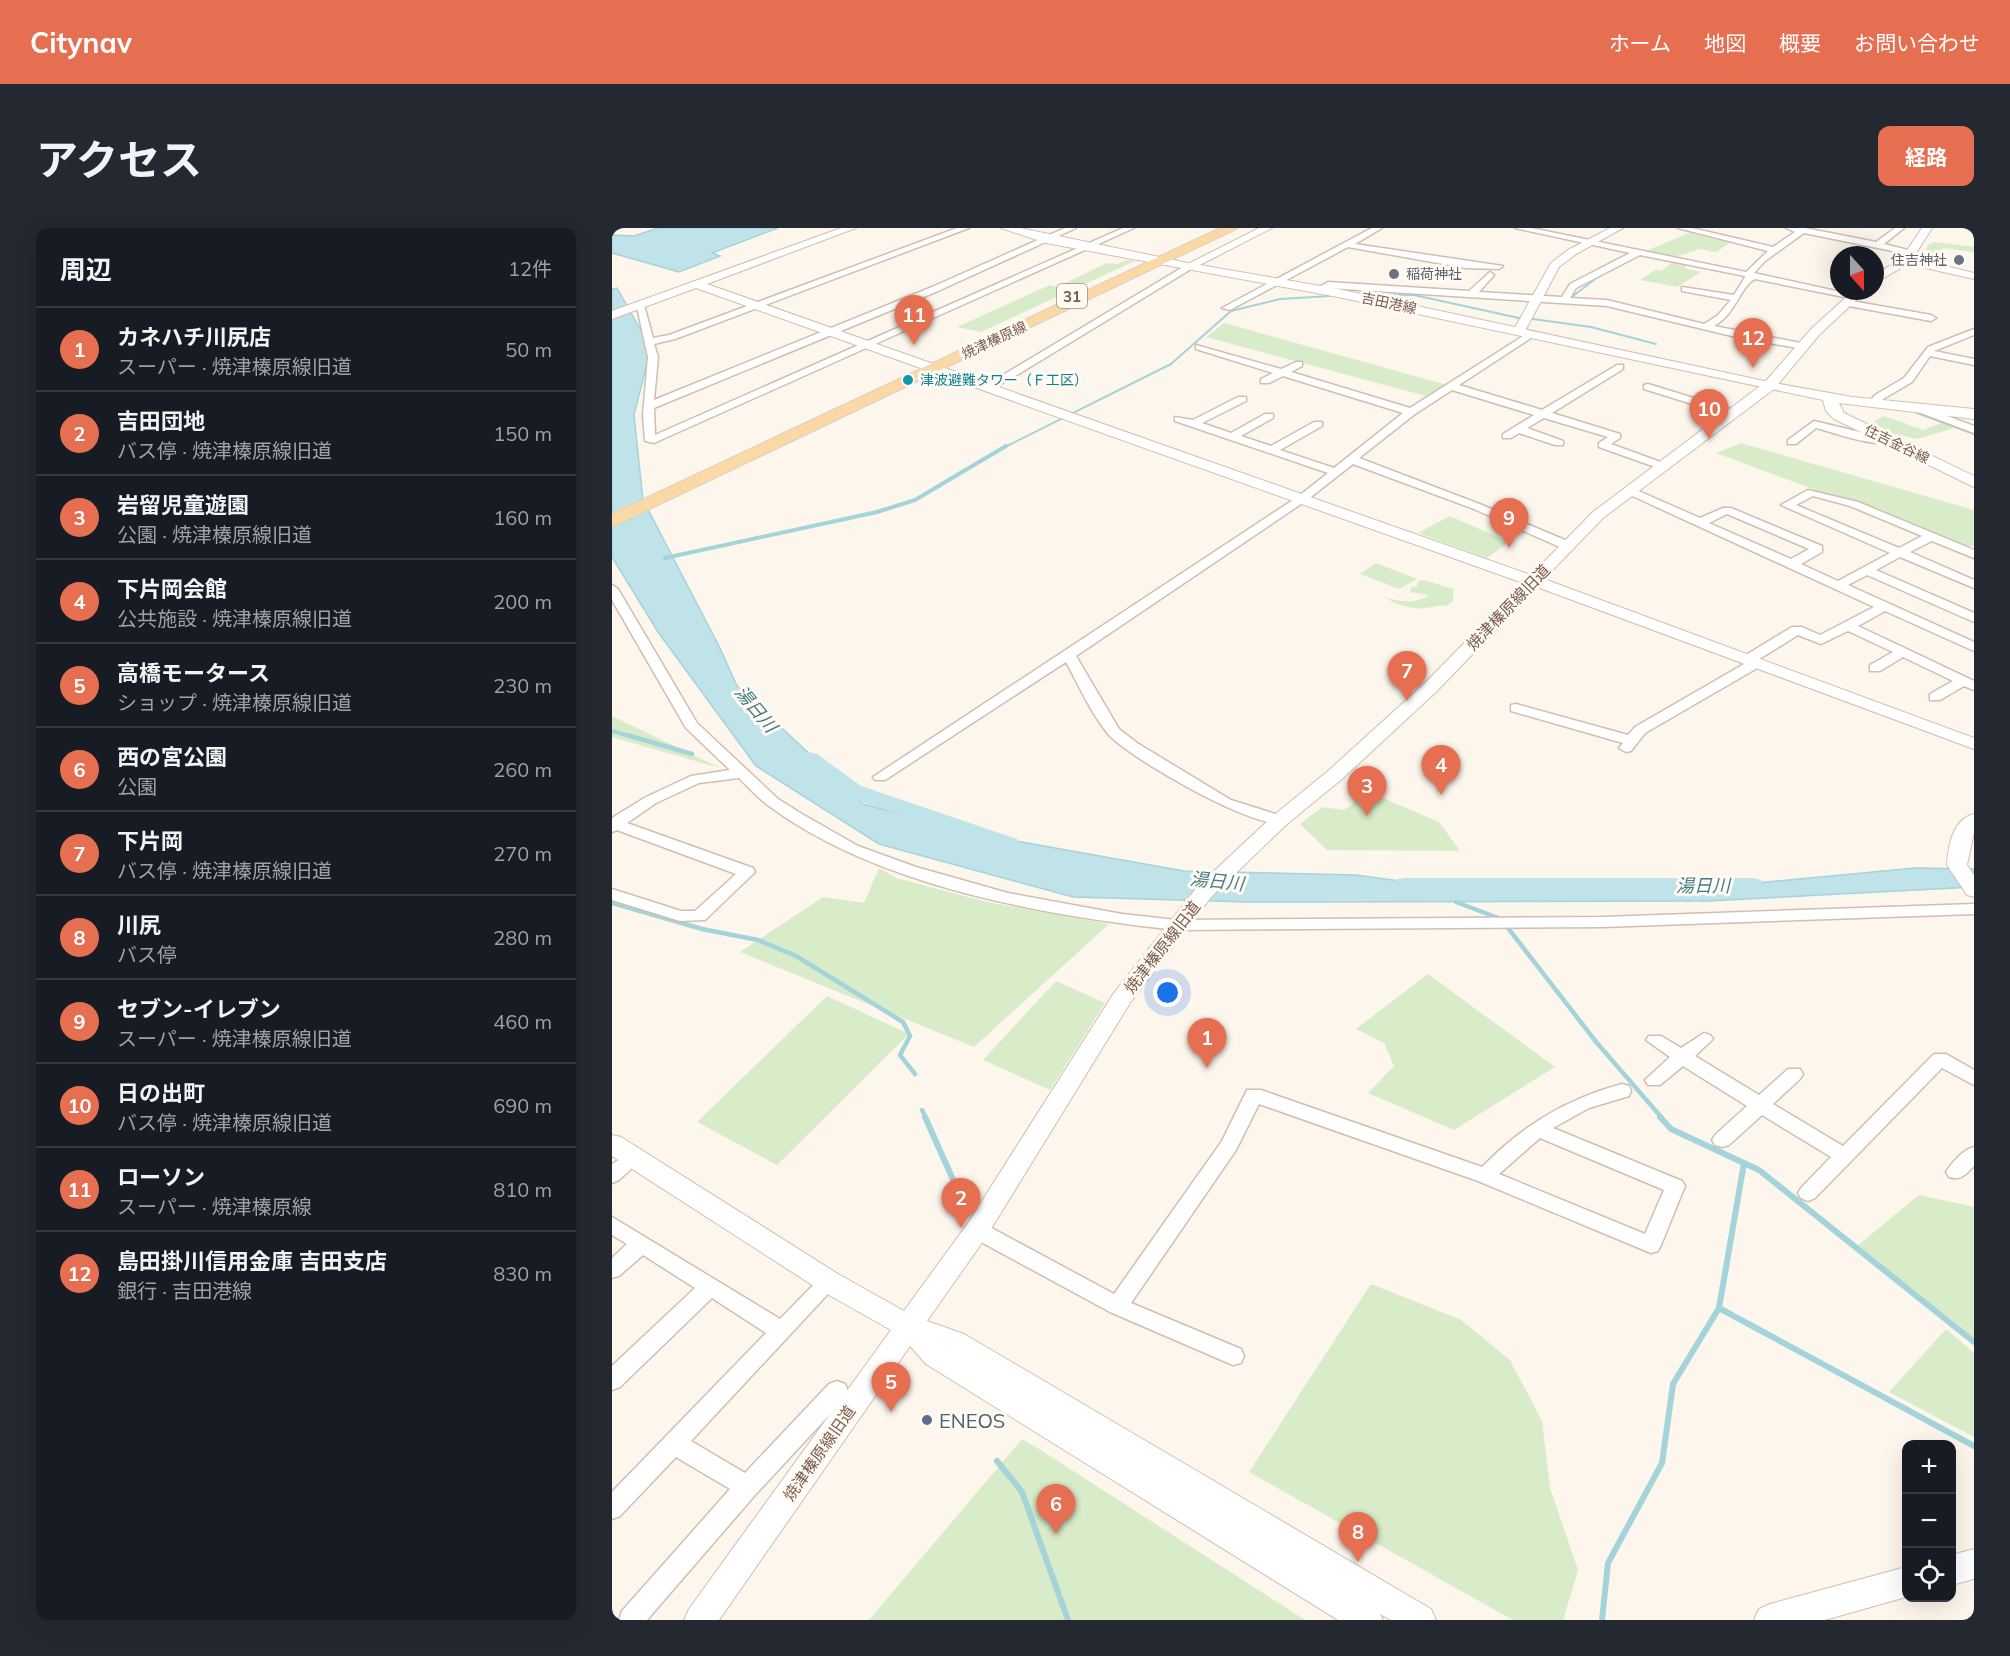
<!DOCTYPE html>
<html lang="ja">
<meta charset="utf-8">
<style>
:root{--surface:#171b24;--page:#242831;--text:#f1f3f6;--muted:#9ea1a6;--line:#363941;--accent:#e76f51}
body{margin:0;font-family:Mulish,"Noto Sans JP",sans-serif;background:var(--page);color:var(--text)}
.controls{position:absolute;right:18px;bottom:18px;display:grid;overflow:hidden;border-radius:12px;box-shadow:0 6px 24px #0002}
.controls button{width:54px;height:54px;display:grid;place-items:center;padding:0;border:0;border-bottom:2px solid var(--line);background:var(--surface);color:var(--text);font:30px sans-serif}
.compass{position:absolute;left:1218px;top:18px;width:54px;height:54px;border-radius:50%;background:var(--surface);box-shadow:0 6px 24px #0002;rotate:159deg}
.you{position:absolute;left:556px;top:765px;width:21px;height:21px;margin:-15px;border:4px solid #fff;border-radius:50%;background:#1a73e8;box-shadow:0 0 0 9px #1a73e833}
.badge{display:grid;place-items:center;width:39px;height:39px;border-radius:50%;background:var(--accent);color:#fff;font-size:20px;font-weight:700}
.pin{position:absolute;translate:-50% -50px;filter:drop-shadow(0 2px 3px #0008)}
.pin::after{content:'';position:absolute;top:32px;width:21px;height:18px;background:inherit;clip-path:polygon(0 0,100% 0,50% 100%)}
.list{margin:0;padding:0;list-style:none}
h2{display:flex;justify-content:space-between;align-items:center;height:78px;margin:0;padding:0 24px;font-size:26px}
h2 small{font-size:20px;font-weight:400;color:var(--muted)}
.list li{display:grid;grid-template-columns:39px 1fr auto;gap:18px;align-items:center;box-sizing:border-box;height:84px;padding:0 24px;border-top:2px solid var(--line)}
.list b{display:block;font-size:22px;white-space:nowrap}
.list p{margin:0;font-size:20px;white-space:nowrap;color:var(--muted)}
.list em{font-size:20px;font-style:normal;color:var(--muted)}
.icon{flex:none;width:33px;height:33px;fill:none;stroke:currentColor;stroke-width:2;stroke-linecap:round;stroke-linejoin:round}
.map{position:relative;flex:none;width:1362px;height:1392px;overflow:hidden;border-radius:12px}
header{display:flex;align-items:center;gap:36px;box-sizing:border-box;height:84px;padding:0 30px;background:var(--accent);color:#fff}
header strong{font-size:28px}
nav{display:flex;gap:33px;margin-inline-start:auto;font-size:21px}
.intro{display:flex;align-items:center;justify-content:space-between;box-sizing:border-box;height:144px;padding:0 36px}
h1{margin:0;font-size:42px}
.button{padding:15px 27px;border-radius:12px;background:var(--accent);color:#fff;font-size:21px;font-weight:700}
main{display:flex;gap:36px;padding:0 36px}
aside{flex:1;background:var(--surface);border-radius:12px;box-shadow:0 6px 24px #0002}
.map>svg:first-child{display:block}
.green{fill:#d8ecc9}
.water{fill:#bfe3e8;stroke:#a5d3da;stroke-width:1.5}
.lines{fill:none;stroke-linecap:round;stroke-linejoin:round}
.stream-far3{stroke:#a5d3da;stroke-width:2}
.stream-far2{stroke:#a5d3da;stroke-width:4}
.stream-far1{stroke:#a5d3da;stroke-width:4.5}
.stream{stroke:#a5d3da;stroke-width:6}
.river{fill:#bfe3e8;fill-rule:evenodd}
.minor-casing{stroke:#d1beb0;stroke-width:3}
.tertiary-casing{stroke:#d1beb0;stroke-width:2}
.secondary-casing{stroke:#d6c0b0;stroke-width:2}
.primary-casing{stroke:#dad1cd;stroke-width:2}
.minor{fill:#fff;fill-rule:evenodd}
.tertiary{fill:#fff;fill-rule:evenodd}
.secondary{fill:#fff;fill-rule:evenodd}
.primary{fill:#fbd9a5;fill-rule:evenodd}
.worship-dot{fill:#6b7280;stroke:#fffaf3;stroke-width:2}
.culture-dot{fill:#0f9aa8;stroke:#fffaf3;stroke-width:2}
.service-dot{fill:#5c6f8a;stroke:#fffaf3;stroke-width:2}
.labels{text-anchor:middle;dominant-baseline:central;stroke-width:6;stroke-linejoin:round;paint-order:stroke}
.far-worship-label{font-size:14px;fill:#5b616d;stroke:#fffaf3;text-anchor:end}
.far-street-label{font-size:14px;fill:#7a5c4d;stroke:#fffaf3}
.far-culture-label{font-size:14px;fill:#0d838f;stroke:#fffaf3;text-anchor:start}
.shield{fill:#fffaf3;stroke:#a28b7f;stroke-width:1.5}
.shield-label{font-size:15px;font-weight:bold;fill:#7a5c4d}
.street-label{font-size:16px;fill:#7a5c4d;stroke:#fffaf3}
.water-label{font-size:18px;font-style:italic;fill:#437c86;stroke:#fffaf3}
.near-service-label{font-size:20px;fill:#4e5e75;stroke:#fffaf3;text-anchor:start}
</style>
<header>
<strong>Citynav</strong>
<nav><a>ホーム</a><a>地図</a><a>概要</a><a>お問い合わせ</a></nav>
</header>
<div class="intro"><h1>アクセス</h1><a class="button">経路</a></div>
<main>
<aside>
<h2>周辺<small>12件</small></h2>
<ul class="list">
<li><span class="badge">1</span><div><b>カネハチ川尻店</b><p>スーパー · 焼津榛原線旧道</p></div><em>50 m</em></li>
<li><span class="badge">2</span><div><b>吉田団地</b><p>バス停 · 焼津榛原線旧道</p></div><em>150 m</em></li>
<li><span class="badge">3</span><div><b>岩留児童遊園</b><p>公園 · 焼津榛原線旧道</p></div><em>160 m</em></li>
<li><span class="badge">4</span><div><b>下片岡会館</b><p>公共施設 · 焼津榛原線旧道</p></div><em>200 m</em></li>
<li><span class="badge">5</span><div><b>高橋モータース</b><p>ショップ · 焼津榛原線旧道</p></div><em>230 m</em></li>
<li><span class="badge">6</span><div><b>西の宮公園</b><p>公園</p></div><em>260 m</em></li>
<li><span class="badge">7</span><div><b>下片岡</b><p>バス停 · 焼津榛原線旧道</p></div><em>270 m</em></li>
<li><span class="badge">8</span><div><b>川尻</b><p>バス停</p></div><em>280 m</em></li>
<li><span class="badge">9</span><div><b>セブン-イレブン</b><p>スーパー · 焼津榛原線旧道</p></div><em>460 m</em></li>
<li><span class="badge">10</span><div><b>日の出町</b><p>バス停 · 焼津榛原線旧道</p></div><em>690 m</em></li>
<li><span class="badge">11</span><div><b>ローソン</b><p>スーパー · 焼津榛原線</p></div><em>810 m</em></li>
<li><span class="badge">12</span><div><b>島田掛川信用金庫 吉田支店</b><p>銀行 · 吉田港線</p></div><em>830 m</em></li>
</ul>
</aside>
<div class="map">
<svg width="1362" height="1392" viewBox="0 0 1362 1392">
<rect width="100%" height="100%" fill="#fdf6ec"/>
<path class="green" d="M 1077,5 L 1118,15 L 1104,24 L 1087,21 L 1064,29 L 1034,23 Z
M 1323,14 L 1362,19 L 1362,24 L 1332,20 L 1321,26 L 1313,24 L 1316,17 Z
M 515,32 L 523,33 L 369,104 L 345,99 L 438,57 L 445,59 L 495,35 L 506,36 Z
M 1064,32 L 1077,35 L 1072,40 L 1089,44 L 1065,59 L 1028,52 L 1043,42 L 1053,43 L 1050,42 Z
M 612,95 L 835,157 L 818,169 L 594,109 Z
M 1272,188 L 1311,202 L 1329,195 L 1342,200 L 1305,211 L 1267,202 L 1272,200 L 1259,195 Z
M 1129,215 L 1362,282 L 1362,318 L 1357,319 L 1104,225 Z
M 838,288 L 897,314 L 875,330 L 806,305 Z
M 764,335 L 805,351 L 787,361 L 748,346 Z
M 812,352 L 841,361 L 841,373 L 835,378 C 828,376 827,378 820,379 C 803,383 787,378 772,369 C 786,374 805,376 817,367 L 798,364 L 798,360 L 805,358 L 806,353 Z
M 0,488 L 108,540 L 0,509 Z
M 757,564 L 827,594 L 848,623 L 715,622 L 688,596 L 710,579 L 732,582 Z
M 267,640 L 284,650 L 375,674 L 497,696 L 362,819 L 128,724 L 211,669 L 252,675 Z
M 816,746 L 943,839 L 842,902 L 756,865 L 782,838 L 772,815 L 744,801 Z
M 444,753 L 493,775 L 438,862 L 371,832 Z
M 215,768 L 297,806 L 165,937 L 85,894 Z
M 1307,967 L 1362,979 L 1362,1114 L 1245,1018 Z
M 759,1056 L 849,1092 L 898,1132 L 930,1193 L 938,1260 L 966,1342 L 951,1392 L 901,1392 L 637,1244 Z
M 1334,1101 L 1362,1125 L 1362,1209 L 1277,1164 Z
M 410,1211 L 427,1221 L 693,1392 L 257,1392 Z"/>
<path class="water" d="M 46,0 L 166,0 L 100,25 L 108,28 L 67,44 L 0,25 L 0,7 L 22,8 Z
M 5,60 L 39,120 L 22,187 L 31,272 L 108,420 L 125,458 L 251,576 L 365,606 L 572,643 L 744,647 L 825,658 L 1048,664 L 1303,640 L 1362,641 L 1362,659 L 1096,673 L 636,674 L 461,669 L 267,616 L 144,538 L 46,404 L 0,329 L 0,61 Z"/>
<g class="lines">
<path class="stream-far3" d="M 747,67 L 802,67 L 907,90
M 957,71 L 995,42
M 921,91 L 979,99 L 1044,116
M 1305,185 L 1362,206
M 391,220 L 559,136 L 619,83 L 668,71 L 718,68"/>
<path class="stream-far2" d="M 53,330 L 265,284 L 303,272 L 394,218
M 0,503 L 21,509"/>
<path class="stream-far1" d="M 15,507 L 80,526
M 844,674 L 889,691 L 985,815 L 1050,890
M 0,675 L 90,701 L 146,712 L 184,728 L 291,794 L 298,808 L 288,827 L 303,846
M 310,882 L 314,890"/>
<path class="stream" d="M 313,889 L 356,985
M 1048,889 L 1059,901 L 1147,942 L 1362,1114
M 1107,1080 L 1362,1218
M 385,1233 L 410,1264 L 456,1392
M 990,1392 L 996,1335 L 1050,1235 L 1061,1156 L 1107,1080 L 1132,935"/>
<path class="river" d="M 197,524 L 205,526 L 249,558 L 405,611 L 409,616 L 405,621 L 397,623 L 389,621 L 233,568 L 189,536 L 186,531 L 189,526 Z
M 792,650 L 1140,650 L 1149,652 L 1152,658 L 1149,664 L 1140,666 L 792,666 L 783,664 L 780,658 L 783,652 Z"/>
<g class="minor-casing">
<path id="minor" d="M 345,0 L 357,0 L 63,111 L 42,116 L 46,129 L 42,172 L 320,59 L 453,0 L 464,0 L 326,63 L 42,180 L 43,207 L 511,0 L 522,0 L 42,215 L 33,213 L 31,187 L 36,129 L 24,75 L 32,77 L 41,110 L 57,107 Z
M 760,0 L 770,0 L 743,16 L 891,38 L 887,41 L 854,40 L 736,19 L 618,82 L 610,80 Z
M 903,0 L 919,0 L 1134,44 L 1156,23 L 1066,0 L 1080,0 L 1161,19 L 1183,4 L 1174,0 L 1193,0 L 1264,14 L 1283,0 L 1292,0 L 1272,16 L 1304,24 L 1300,27 L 1192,5 L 1153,33 L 1142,45 L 1247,68 L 1242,71 L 1143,51 C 1127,60 1125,85 1102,98 L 1194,116 L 1196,118 L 1191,121 L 1124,109 L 995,78 L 717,60 L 708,64 L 704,61 L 716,54 L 857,63 L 878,44 L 882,47 L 867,64 L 950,69 L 958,56 L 1018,25 ZM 1028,27 L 1133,48 L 1133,49 L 1122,67 L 1070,59 L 1070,63 L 1119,72 L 1105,88 L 1092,96 L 995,72 L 958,70 L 964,60 Z
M 576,36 L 580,39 L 579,41 L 405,147 L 380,161 L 371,159 Z
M 1234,72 L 1319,87 L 1324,90 L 1319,93 L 1231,77 L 1229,75 Z
M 1362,101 L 1362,107 L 1322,123 L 1362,131 L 1362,137 L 1318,128 L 1300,154 L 1271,171 L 1266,177 L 1258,177 L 1257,175 L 1263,167 L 1292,150 L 1316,119 Z
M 919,103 L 922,104 L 922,108 L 847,157 L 930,182 L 1005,137 L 1011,137 L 1011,141 L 940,185 L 1008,206 L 1008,210 L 999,216 L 1054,236 L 1054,240 L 1046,240 L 987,219 L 987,215 L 996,209 L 932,190 L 915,200 L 951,213 L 951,217 L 943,217 L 907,205 L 899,210 L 891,210 L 891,206 L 922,187 L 840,162 L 803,186 L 747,230 L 870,277 L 960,315 L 960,321 L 952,321 L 862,281 L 741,236 L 695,272 L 464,428 L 507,501 L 525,515 L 619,572 L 673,589 L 676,592 L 673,595 C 644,603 516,529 496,506 C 479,485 467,458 454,434 L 273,552 L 263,552 L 261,549 L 687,268 L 716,245 L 563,193 L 563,189 L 581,192 L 626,169 L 634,169 L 634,173 L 590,195 L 619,205 L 653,186 L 661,186 L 661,190 L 629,208 L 659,218 L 702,194 L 710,194 L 710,198 L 668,222 L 722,240 L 791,185 L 671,148 L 657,155 L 649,155 L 649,151 L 661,145 L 584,121 L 584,117 L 669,141 L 684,134 L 690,134 L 690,138 L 679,144 L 798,180 Z
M 1036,156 L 1127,184 L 1128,186 L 1119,188 L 1032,161 L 1032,157 Z
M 1301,178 L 1309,178 L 1362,198 L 1362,205 L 1301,182 Z
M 1202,193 L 1281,212 C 1267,222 1221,204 1204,200 L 1184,216 L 1176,216 L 1176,212 Z
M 1014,261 L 1022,261 L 1088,290 L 1111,280 L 1119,280 L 1210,318 L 1210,324 L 1189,336 L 1226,353 L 1278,325 L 1169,277 L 1196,262 L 1246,274 L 1362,322 L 1362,330 L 1320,313 L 1298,324 L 1362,352 L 1362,360 L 1288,329 L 1264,342 L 1362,385 L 1362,394 L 1255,347 L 1236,357 L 1362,414 L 1362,423 L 1273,383 L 1246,398 L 1362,453 L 1362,462 L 1352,458 L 1328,472 L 1318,472 L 1318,466 L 1341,453 L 1291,429 L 1268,443 L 1258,443 L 1258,437 L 1281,424 L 1236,403 L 1209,416 L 1186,407 L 1144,433 L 1149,436 L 1147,439 L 1033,505 L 1019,523 L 1014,524 L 1007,520 L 1011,515 L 899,483 L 899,477 L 904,476 L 1016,507 L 1023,499 L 1132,436 L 1127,433 L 1129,430 L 1180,399 L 1190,399 L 1208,407 L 1262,379 L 1014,265 ZM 1201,268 L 1238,278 L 1310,308 L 1287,320 L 1184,277 ZM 1115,286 L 1197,321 L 1179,331 L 1097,295 Z
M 0,357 L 6,361 L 85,495 L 166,571 L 190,586 L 246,618 L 304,639 L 396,665 L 510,686 L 564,692 L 990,689 L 1362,676 L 1362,686 L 990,699 L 564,702 C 431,687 267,659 157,578 C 146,570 136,559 127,550 L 87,555 L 44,575 L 15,595 L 141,640 L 143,644 L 93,692 L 68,693 L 0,672 L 0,661 L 69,683 L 83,683 L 124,646 L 5,602 L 0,604 L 0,590 L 34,569 L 79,548 L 118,542 L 74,500 L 0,372 Z
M 1092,805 L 1098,807 L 1101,811 L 1083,828 L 1147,867 L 1176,841 L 1188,841 L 1191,846 L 1188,851 L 1161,876 L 1231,918 L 1322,826 L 1334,826 L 1362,842 L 1362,857 L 1330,840 L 1203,970 L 1196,973 L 1189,970 L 1186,965 L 1189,960 L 1219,929 L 1150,887 L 1117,917 L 1110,919 L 1103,917 L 1100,912 L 1103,907 L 1135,878 L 1071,838 L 1048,857 L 1036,857 L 1033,852 L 1058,829 L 1034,812 L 1037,808 L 1049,808 L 1069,820 Z
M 1010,856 L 1017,858 L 1019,863 L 1017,868 L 977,880 L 941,900 L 1070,953 L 1073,958 L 1049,1017 L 1046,1023 L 1039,1025 L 866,953 L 647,876 L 624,922 L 519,1075 L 629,1121 L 632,1128 L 629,1135 L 621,1137 L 498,1084 L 358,1008 L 355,1002 L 358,996 L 365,994 L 372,996 L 502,1066 L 610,913 L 635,862 L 649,862 L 870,939 C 910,898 954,871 1010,856 ZM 928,910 L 1052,962 L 1033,1006 L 887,946 Z
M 1362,919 L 1362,938 C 1354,946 1349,953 1337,949 L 1334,944 C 1340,934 1351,922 1362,919 Z
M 20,924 L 27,926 L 30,931 L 7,952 L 0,955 L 0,936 Z
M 0,989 L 168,1091 L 210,1048 L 217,1045 L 224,1048 L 227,1054 L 79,1213 L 133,1245 L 217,1156 L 225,1153 L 233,1156 L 236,1163 L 233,1170 L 143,1267 L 35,1392 L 7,1392 L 10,1383 L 118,1261 L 64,1229 L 8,1288 L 0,1291 L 0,1264 L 154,1105 L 100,1070 L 8,1159 L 0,1162 L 0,1138 L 83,1060 L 31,1027 L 7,1048 L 0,1050 L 0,1030 L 15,1016 L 0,1007 Z"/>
</g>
<g class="tertiary-casing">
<path id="tertiary" d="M 229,0 L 244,0 L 95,56 L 919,347 L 981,284 L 1152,155 L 1200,100 L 1241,63 L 1254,63 L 1208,106 L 1162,161 L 991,290 L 932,351 L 1362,510 L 1362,521 L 925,359 L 825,463 L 730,551 L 675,596 L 600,668 L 518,775 L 374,1009 L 315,1093 L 352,1106 L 819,1381 L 824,1392 L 779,1392 L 768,1386 L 771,1392 L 726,1392 L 314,1136 L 298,1118 L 107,1392 L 72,1392 L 77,1381 L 279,1102 L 208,1062 L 0,928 L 0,907 L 9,909 L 226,1046 L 292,1083 L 356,995 L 502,765 L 586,658 L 661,588 L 716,543 L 813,455 L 911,355 L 84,60 L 0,91 L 0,83 Z
M 647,0 L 660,0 L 580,41 L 570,39 Z
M 998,0 L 1011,0 L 964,26 L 947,39 L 913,103 L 903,106 L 901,103 L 939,35 L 956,22 Z
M 1310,0 L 1320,0 L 1301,30 L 1362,45 L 1362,51 L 1296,36 L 1263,55 L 1263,47 L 1290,30 Z
M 1362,586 L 1362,604 L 1355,637 L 1362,647 L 1362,669 L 1355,667 L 1335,637 C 1336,618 1341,591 1362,586 Z
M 1362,1321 L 1362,1351 L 1340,1357 L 1340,1327 Z
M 1294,1339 L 1294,1369 L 1213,1392 L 1142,1392 L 1147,1381 L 1158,1376 Z"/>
</g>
<g class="secondary-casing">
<path id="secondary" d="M 389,0 L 408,0 L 576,35 L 726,61 L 1157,154 L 1240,169 L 1362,181 L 1362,191 L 1227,175 L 1232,185 L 1362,248 L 1362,259 L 1222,191 L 1214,183 L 1211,172 L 726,69 L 434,15 Z"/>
</g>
<g class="primary-casing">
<path id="primary" d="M 608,0 L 626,0 L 0,299 L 0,286 Z"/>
</g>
<use href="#minor" class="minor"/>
<use href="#tertiary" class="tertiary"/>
<use href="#secondary" class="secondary"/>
<use href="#primary" class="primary"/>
</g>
<g class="worship-dot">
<circle cx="1347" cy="32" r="6"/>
<circle cx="782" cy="46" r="6"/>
</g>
<circle class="culture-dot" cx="296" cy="152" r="6"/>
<circle class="service-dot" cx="315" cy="1192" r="6"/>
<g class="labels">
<g class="far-worship-label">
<text x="1335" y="32">住吉神社</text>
<text x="794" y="46" text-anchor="start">稲荷神社</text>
</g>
<g class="far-street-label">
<text transform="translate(777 75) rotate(12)">吉田港線</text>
<text transform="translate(382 112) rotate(-25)">焼津榛原線</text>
<text transform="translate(1285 216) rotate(26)">住吉金谷線</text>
</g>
<g class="far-culture-label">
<text x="308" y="152">津波避難タワー（Ｆ工区）</text>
</g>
<rect class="shield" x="445" y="56" width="30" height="24" rx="4.5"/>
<g class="shield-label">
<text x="460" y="68">31</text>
</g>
<g class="street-label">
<text transform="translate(896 379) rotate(-46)">焼津榛原線旧道</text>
<text transform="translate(550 719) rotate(-52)">焼津榛原線旧道</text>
<text transform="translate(207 1225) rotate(-55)">焼津榛原線旧道</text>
</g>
<g class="water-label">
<text transform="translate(144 481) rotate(50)">湯日川</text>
<text transform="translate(605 653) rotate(6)">湯日川</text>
<text x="1091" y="657">湯日川</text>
</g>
<g class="near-service-label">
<text x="327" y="1192">ENEOS</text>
</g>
</g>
</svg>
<div class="controls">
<button>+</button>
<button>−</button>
<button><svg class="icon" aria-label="locate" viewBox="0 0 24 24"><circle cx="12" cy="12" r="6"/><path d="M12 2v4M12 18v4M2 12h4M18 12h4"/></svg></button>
</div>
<svg class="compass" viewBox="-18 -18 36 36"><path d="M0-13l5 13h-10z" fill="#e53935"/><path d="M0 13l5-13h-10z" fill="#9ea1a6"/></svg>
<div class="you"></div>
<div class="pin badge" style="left:595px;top:840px">1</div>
<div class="pin badge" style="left:349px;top:1000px">2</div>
<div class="pin badge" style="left:755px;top:588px">3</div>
<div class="pin badge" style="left:829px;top:567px">4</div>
<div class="pin badge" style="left:279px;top:1184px">5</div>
<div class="pin badge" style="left:444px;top:1306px">6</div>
<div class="pin badge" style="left:795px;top:473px">7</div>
<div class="pin badge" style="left:746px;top:1334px">8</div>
<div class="pin badge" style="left:897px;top:320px">9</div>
<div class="pin badge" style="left:1097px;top:211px">10</div>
<div class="pin badge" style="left:302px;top:117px">11</div>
<div class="pin badge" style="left:1141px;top:140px">12</div>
</div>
</main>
